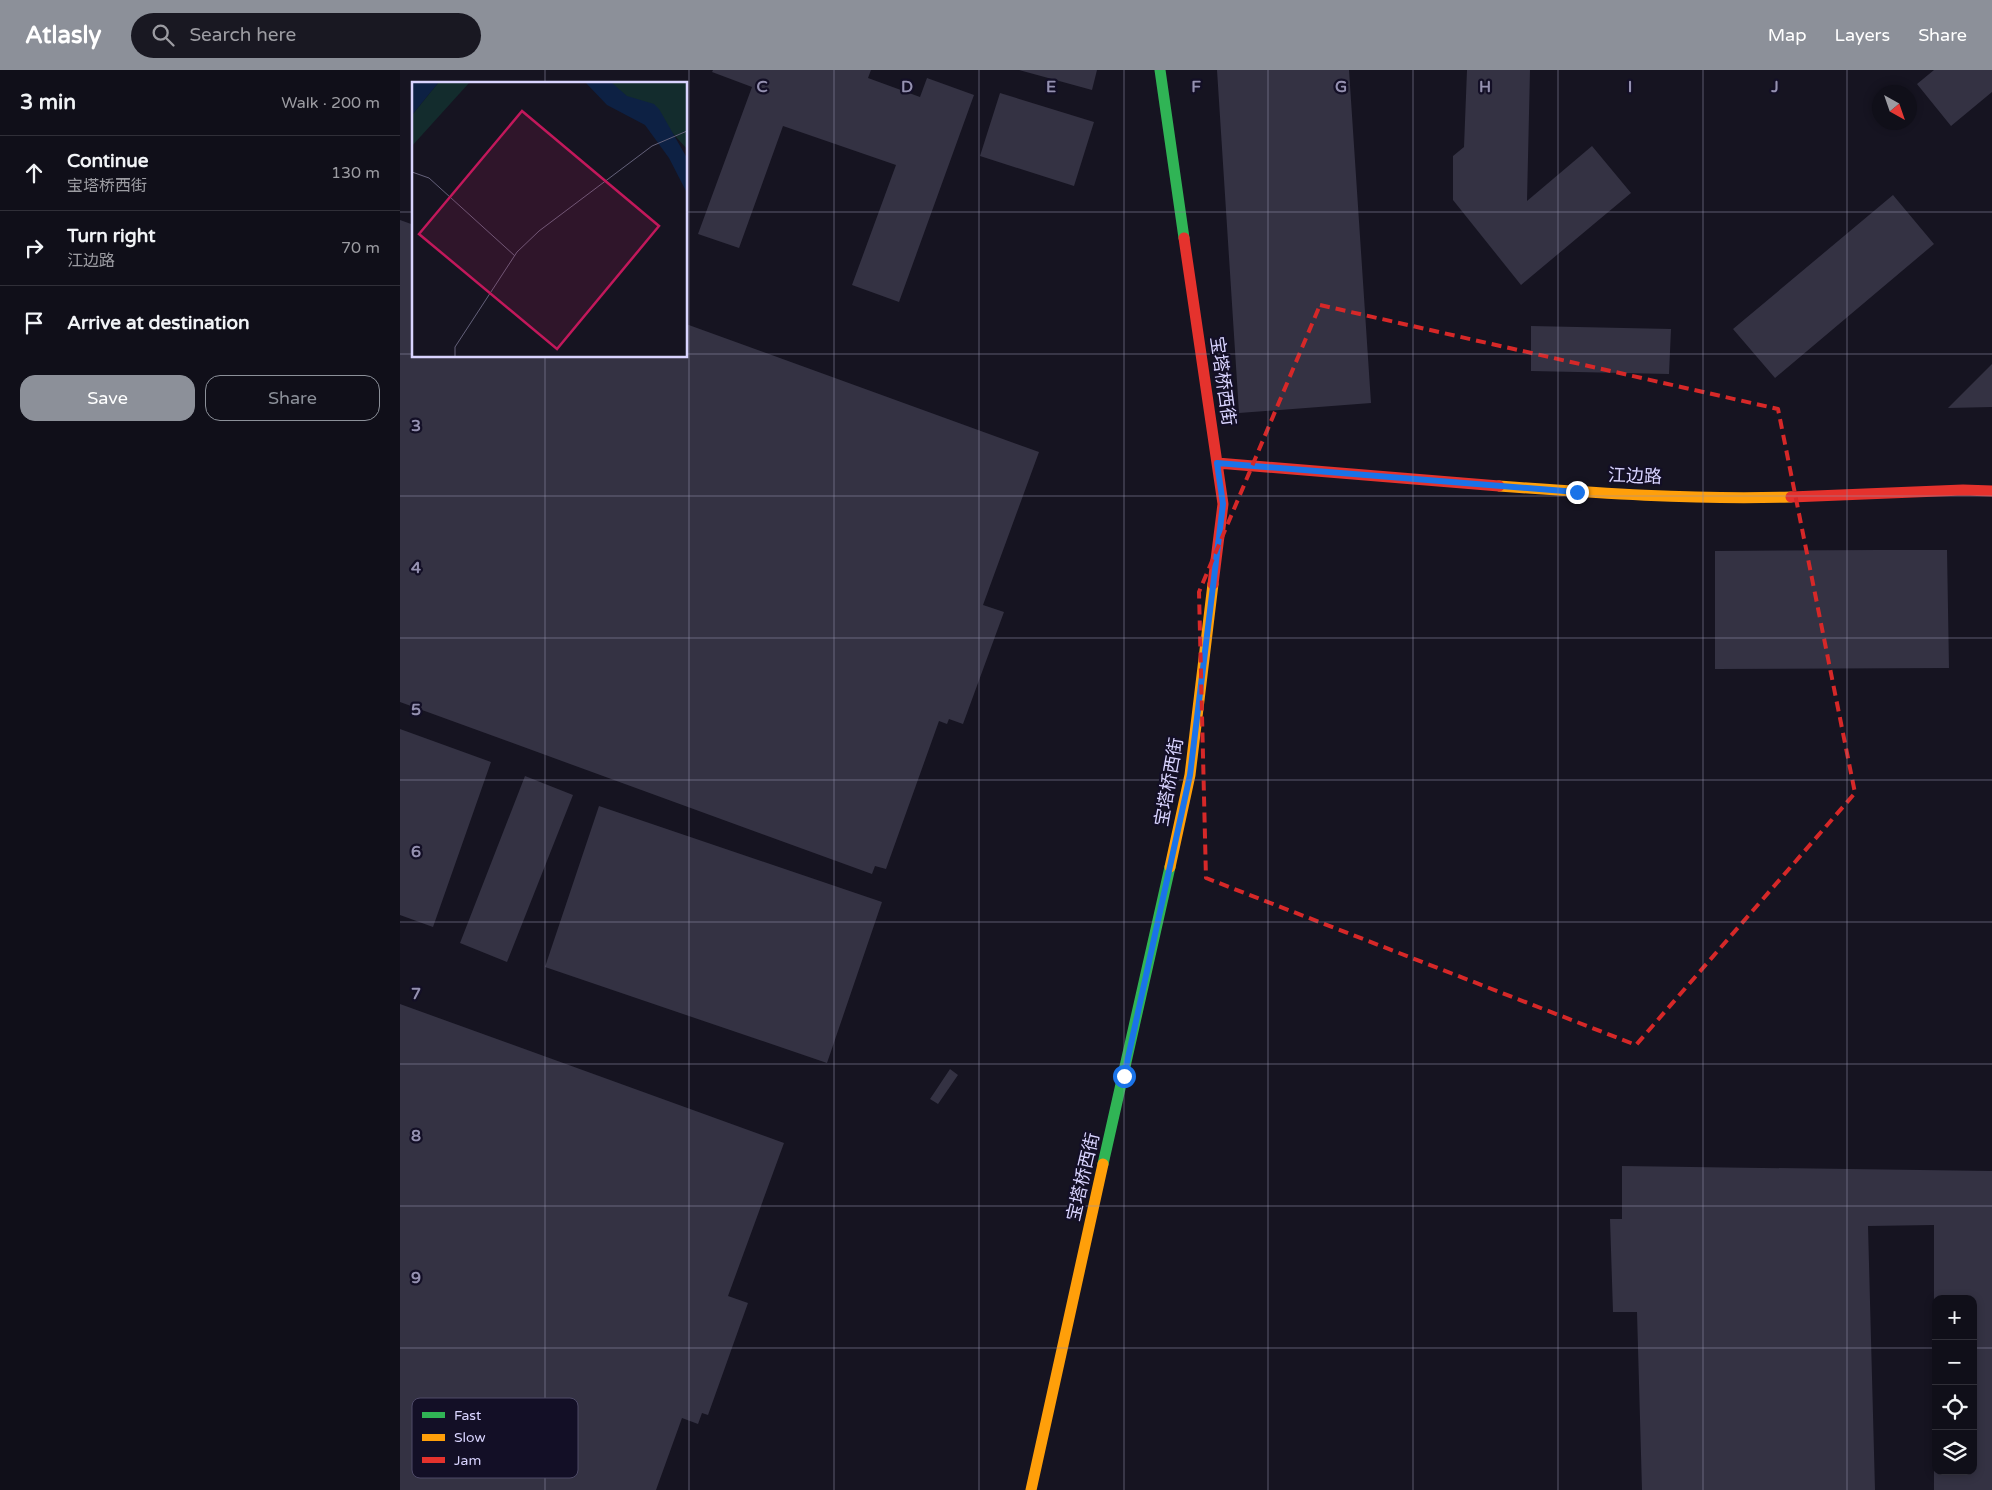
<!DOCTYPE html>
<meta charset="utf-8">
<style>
:root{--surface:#100f19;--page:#191822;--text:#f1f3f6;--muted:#9c9ca2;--line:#302f38;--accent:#8c9099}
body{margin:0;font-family:"Varela Round","Noto Sans SC",sans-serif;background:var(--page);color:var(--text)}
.controls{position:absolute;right:15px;bottom:15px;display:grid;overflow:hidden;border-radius:10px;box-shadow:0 2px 8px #0003}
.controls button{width:45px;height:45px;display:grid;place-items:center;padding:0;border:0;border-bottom:1px solid var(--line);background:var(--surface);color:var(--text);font:25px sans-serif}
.compass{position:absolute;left:1472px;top:15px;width:45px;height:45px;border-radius:50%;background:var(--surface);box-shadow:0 2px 8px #0003;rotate:140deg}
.stop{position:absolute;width:15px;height:15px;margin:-11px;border:4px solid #1a73e8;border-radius:50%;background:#fff}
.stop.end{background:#1a73e8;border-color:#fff;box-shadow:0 1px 5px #0008}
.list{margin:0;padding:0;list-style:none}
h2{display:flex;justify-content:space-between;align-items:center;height:65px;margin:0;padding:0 20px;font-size:21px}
h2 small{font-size:16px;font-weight:400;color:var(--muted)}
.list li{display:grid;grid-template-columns:32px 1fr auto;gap:15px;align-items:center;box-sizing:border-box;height:75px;padding:0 20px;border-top:1px solid var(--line)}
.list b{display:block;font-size:19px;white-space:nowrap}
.list p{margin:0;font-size:16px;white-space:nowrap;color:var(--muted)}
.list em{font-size:16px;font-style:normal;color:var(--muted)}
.actions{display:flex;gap:10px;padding:15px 20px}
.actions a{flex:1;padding:11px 0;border:1px solid var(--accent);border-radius:15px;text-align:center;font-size:18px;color:var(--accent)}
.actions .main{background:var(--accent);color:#fff}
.icon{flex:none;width:28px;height:28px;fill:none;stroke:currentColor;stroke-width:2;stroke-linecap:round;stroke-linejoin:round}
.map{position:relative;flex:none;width:1592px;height:1420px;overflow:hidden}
header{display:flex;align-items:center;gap:30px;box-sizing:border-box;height:70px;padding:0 25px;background:var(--accent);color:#fff}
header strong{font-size:24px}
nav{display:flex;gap:28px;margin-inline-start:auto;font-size:18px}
.search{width:350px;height:45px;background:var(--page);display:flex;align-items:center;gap:12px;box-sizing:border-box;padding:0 18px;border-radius:28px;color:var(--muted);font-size:19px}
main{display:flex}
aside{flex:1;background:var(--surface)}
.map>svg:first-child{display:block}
.building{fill:#343243}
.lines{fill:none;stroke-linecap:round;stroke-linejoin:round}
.fast{stroke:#30b455;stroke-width:11}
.slow{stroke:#ff9f0a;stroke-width:11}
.jam{stroke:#e5322d;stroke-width:11}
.route{stroke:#1a73e8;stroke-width:6}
.marked{fill:none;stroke:#d62828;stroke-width:4;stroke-dasharray:10 6;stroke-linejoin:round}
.grid{fill:none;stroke:#9591b1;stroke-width:1;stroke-opacity:0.55}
.labels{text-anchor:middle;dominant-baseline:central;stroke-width:4.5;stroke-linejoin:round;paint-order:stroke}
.street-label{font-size:18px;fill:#d9d4ff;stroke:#130f26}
.inset-road{fill:none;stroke:#64617a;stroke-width:1}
.view{fill:#c2185b;fill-opacity:0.15;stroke:#c2185b;stroke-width:2.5}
.inset-edge{fill:none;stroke:#d9d4ff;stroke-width:2.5}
.key{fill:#130f26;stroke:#4e4a67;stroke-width:1}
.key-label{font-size:14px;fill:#d9d4ff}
.grid-label{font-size:16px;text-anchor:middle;font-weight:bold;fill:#9591b1;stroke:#130f26;stroke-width:4.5;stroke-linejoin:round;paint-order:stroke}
</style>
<header>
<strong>Atlasly</strong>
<div class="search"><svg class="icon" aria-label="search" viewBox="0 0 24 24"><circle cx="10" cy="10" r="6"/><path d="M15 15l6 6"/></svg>Search here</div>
<nav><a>Map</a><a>Layers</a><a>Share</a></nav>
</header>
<main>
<aside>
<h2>3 min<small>Walk · 200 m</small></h2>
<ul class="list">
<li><svg class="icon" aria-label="ahead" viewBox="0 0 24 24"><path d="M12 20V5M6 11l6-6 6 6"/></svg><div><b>Continue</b><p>宝塔桥西街</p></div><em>130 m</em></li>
<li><svg class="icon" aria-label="right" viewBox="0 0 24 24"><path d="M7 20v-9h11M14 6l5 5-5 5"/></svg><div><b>Turn right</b><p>江边路</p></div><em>70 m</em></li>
<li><svg class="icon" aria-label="arrive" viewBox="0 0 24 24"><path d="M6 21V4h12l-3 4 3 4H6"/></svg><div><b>Arrive at destination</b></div></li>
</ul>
<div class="actions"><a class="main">Save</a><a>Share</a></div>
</aside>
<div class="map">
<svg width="1592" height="1420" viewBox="0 0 1592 1420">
<rect width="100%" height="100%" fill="#161421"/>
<path class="building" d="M 313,0 L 471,0 L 468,8 L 520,27 L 527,8 L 574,25 L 499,232 L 452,215 L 496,95 L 383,56 L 339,178 L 298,164 L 352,17 L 312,2 Z
M 619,0 L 697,0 L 692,20 Z
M 817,0 L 949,0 L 971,333 L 839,343 Z
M 1067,0 L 1130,0 L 1127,131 L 1192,76 L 1231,123 L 1121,215 L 1053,130 L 1053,86 L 1064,77 Z
M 1534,0 L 1592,0 L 1592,22 L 1551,56 L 1517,14 Z
M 600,23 L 694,52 L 674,116 L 580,86 Z
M 1493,125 L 1534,174 L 1375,308 L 1333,259 Z
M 0,150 L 14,155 L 14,286 L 286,286 L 286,254 L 639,382 L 583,535 L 604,542 L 563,654 L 549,649 L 547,654 L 539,651 L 486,799 L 475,796 L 472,804 L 0,632 Z
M 1131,256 L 1271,259 L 1269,304 L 1131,301 Z
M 1592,294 L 1592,337 L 1548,338 Z
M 1480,480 L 1547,480 L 1549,598 L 1315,599 L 1315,481 Z
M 0,659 L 91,692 L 33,857 L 0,845 Z
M 125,706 L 173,725 L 107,892 L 60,873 Z
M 199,736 L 482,832 L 427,993 L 145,897 Z
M 0,934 L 384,1073 L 328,1226 L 348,1233 L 308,1345 L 302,1343 L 298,1354 L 282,1348 L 256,1420 L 0,1420 Z
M 550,999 L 558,1005 L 538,1034 L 530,1029 Z
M 1222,1096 L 1592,1101 L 1592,1420 L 1534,1420 L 1534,1235 L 1536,1235 L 1536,1401 L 1573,1401 L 1573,1229 L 1534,1229 L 1534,1155 L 1468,1156 L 1475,1420 L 1242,1420 L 1237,1242 L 1213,1242 L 1210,1149 L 1222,1149 Z"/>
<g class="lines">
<path class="fast" d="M 760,0 L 784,168
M 703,1094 L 770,797"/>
<path class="slow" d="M 1099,416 C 1195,423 1294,430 1391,427
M 770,797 L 790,705 L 813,514
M 631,1420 L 703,1094"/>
<path class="jam" d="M 784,168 L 823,434 L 813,514
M 817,393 L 1099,416
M 1391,427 L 1563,420 L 1592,421"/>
</g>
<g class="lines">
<path class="route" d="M 724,1006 L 790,705 L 823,434 L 817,393 L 1177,422"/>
</g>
<path class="marked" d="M 920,235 L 1378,339 L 1455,723 L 1236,975 L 806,808 L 799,522 Z"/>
<path class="grid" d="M 145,0 L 145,14M 289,0 L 289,1420M 434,0 L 434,1420M 579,0 L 579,1420M 724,0 L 724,1420M 868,0 L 868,1420M 1013,0 L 1013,1420M 1158,0 L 1158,1420M 1303,0 L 1303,1420M 1447,0 L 1447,1420M 0,142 L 14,142M 286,142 L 1592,142M 0,284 L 14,284M 286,284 L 1592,284M 145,286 L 145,1420M 0,426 L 1592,426M 0,568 L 1592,568M 0,710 L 1592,710M 0,852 L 1592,852M 0,994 L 1592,994M 0,1136 L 1592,1136M 0,1278 L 1536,1278M 1573,1278 L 1592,1278"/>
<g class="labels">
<g class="street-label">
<text transform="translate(823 311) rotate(82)">宝塔桥西街</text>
<text transform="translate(1235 406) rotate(2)">江边路</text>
<text transform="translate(769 712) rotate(-80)">宝塔桥西街</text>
<text transform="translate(683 1107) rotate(-77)">宝塔桥西街</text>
</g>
</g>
<g transform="translate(12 12)">
<rect width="275" height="275" fill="#161421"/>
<path d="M 26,1 L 57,1 L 0,64 L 0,33 ZM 197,1 L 275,1 L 275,67 L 255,45 Z" fill="#132c2d"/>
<path d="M 0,1 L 26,1 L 0,33 ZM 174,1 L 200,1 L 215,14 L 242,22 L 247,27 L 275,76 L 275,111 L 257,76 L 233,43 L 195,23 Z" fill="#0d2144"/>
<path class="inset-road" d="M 0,90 L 17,96 L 103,174M 43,274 L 43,265 L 105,170 L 127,149 L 240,64 L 275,49"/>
<path class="view" d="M 110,29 L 247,144 L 145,267 L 7,152 Z"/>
<rect width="275" height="275" class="inset-edge"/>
</g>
<rect x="12" y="1328" width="166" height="80" rx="8" class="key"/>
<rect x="22" y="1342" width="23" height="6" fill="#30b455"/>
<rect x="22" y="1364" width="23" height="7" fill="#ff9f0a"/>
<rect x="22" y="1387" width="23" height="6" fill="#e5322d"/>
<g class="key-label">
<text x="54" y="1350">Fast</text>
<text x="54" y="1372">Slow</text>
<text x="54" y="1395">Jam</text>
</g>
<g class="grid-label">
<text x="362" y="22">C</text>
<text x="507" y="22">D</text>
<text x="651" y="22">E</text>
<text x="796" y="22">F</text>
<text x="941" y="22">G</text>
<text x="1085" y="22">H</text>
<text x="1230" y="22">I</text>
<text x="1375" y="22">J</text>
<text x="16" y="361">3</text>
<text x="16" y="503">4</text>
<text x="16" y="645">5</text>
<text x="16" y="787">6</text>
<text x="16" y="929">7</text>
<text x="16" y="1071">8</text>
<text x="16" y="1213">9</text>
</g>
</svg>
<div class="controls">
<button>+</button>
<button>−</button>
<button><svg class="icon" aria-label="locate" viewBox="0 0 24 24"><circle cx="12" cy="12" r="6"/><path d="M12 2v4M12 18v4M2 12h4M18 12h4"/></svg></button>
<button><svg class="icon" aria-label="layers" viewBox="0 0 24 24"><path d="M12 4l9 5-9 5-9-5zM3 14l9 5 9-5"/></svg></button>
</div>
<svg class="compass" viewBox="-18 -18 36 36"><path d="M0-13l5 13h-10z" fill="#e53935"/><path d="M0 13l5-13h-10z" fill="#9c9ca2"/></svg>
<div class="stop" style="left:724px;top:1006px"></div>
<div class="stop end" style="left:1177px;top:422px"></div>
</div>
</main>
